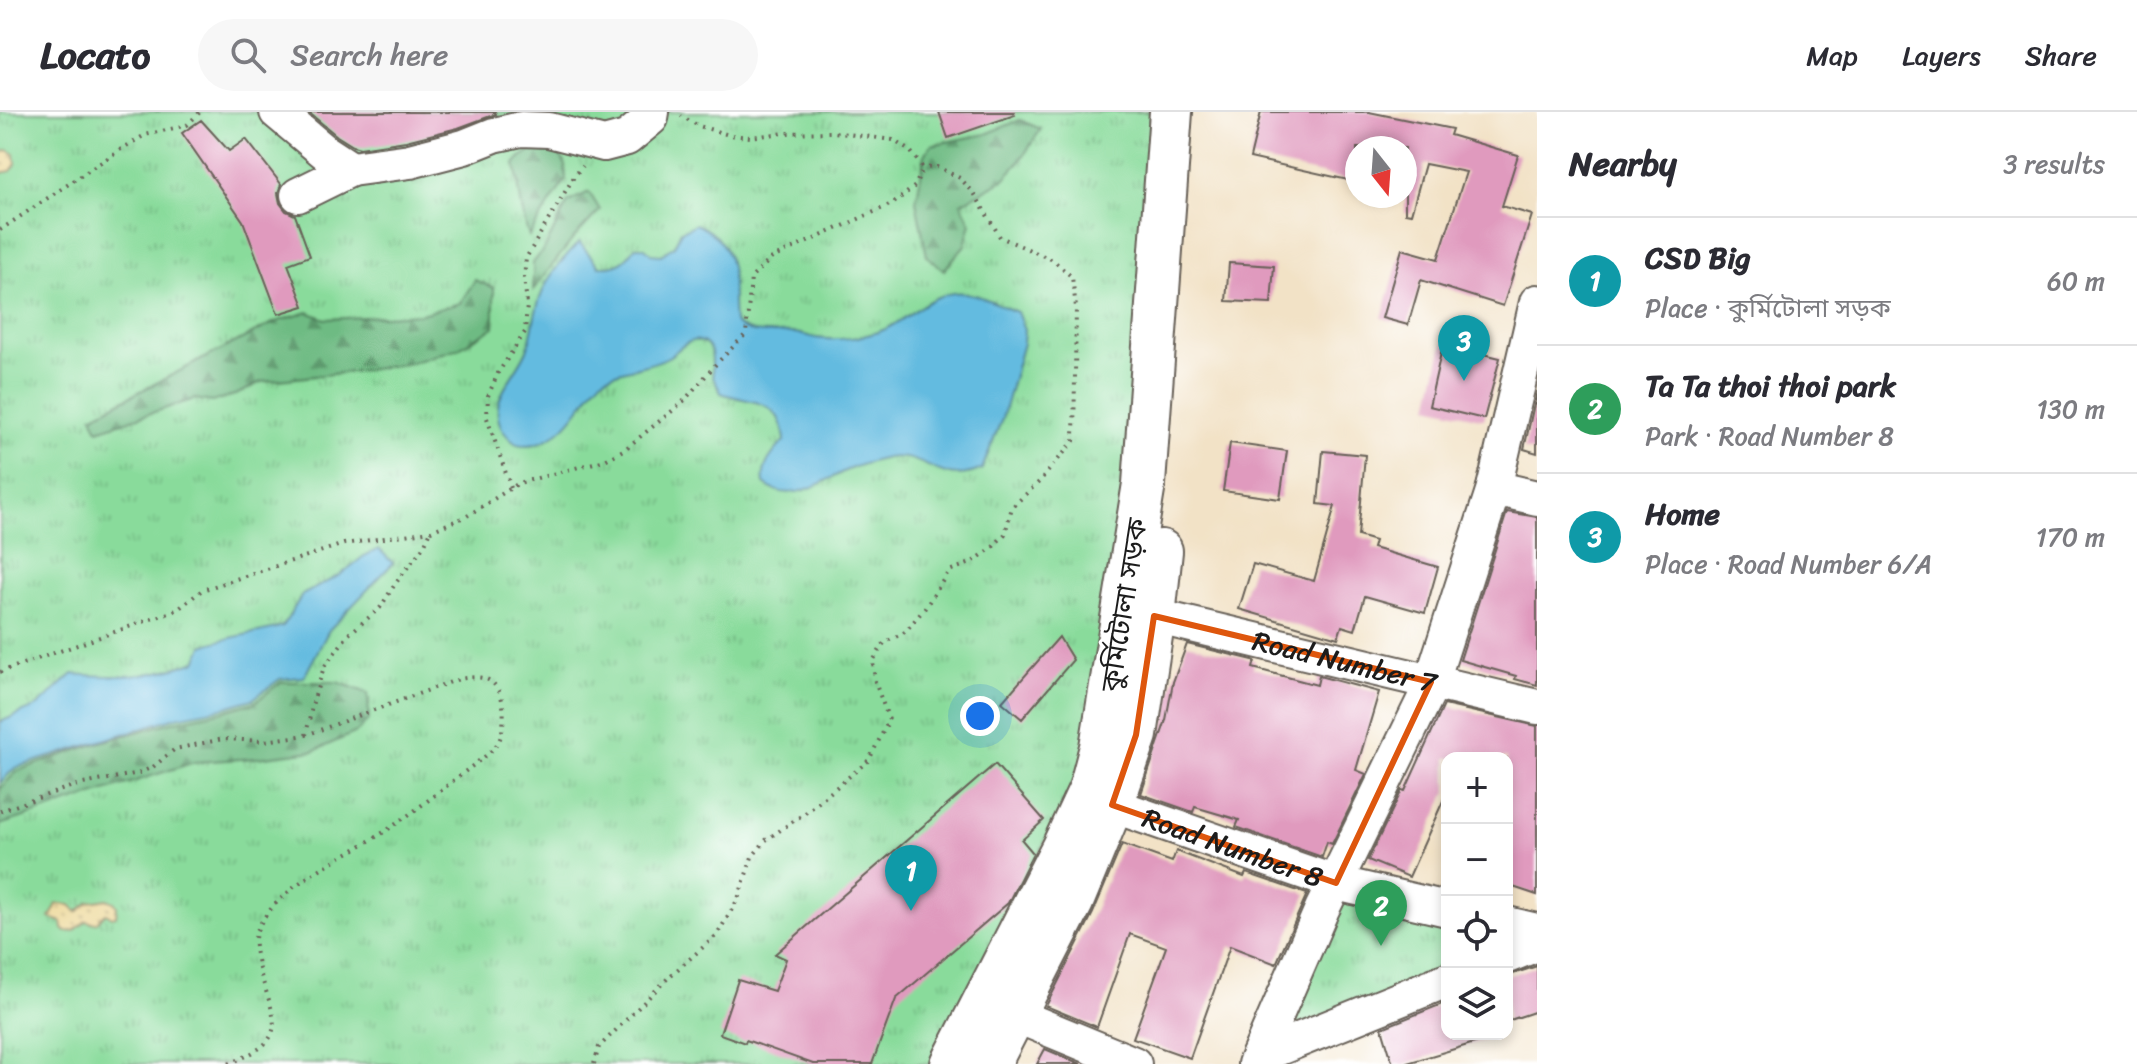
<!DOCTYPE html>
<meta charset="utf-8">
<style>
:root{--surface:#fff;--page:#f7f7f7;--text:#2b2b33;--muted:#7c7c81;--line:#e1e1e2;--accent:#c8321e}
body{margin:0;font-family:Sriracha,"Noto Sans Bengali",sans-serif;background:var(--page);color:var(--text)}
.controls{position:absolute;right:24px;bottom:24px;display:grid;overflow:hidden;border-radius:16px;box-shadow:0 4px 12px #0003}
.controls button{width:72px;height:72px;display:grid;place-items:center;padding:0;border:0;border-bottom:2px solid var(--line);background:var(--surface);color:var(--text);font:40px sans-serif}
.compass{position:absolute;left:1345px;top:24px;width:72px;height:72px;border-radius:50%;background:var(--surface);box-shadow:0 4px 12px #0003;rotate:163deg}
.you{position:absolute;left:980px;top:604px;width:28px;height:28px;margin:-20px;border:6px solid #fff;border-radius:50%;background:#1a73e8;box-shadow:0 0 0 12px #1a73e833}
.badge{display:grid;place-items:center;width:52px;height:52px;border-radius:50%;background:var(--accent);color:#fff;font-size:26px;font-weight:700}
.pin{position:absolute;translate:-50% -66px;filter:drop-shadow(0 2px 4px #0008)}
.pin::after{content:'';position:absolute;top:42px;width:28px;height:24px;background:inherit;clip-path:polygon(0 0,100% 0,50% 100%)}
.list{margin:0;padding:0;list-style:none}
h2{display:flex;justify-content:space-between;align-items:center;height:104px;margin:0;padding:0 32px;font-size:34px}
h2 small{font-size:26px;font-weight:400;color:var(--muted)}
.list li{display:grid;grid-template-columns:52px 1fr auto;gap:24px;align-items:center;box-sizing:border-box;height:128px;padding:0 32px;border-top:2px solid var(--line)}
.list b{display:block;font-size:30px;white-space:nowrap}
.list p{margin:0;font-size:26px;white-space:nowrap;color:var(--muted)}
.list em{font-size:26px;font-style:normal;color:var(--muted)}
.icon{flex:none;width:44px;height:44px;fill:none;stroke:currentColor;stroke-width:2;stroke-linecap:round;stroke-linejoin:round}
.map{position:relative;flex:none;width:1537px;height:952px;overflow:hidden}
header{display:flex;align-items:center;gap:48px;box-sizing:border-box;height:112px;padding:0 40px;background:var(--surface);border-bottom:2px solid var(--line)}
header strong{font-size:38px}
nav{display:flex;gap:44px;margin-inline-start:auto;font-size:28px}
.search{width:560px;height:72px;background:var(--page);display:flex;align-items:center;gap:20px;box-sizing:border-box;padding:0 28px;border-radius:44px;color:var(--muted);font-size:30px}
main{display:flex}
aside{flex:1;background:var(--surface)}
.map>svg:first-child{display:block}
.grass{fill:url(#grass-tufts);stroke:#527c5c;stroke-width:2}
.forest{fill:url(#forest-firs);stroke:#456c50;stroke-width:2}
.sand{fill:url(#sand-dots);stroke:#857b5d;stroke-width:2}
.water{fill:#63bbe0;stroke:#406c7e;stroke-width:2}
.building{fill:#e09abe}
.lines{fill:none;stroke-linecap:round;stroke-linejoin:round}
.minor-casing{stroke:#676158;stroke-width:38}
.major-casing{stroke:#676158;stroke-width:46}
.path{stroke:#676158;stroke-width:4;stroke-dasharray:2 6;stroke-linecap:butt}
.minor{stroke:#fff;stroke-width:34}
.major{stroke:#fff;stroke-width:42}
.marked{fill:none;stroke:#de560d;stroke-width:6;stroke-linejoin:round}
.labels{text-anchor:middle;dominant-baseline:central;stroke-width:6;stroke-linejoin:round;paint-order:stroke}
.street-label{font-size:28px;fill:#1c1c1c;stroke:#fff}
</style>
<header>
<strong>Locato</strong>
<div class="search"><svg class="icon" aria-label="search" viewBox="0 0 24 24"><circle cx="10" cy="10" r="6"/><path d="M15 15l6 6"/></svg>Search here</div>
<nav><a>Map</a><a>Layers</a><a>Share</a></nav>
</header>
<main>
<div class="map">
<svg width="1537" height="952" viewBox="0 0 1537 952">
<defs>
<pattern id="grass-tufts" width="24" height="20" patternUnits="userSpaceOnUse" patternTransform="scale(2)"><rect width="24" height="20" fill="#89db9b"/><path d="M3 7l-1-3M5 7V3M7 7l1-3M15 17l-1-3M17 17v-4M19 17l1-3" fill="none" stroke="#76bb85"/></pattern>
<pattern id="forest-firs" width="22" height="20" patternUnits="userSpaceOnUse" patternTransform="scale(2)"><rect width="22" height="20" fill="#6ebb83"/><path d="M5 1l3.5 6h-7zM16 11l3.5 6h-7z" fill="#5a976a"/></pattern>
<pattern id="sand-dots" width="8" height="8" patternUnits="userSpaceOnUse" patternTransform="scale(2)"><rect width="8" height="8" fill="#eeda9e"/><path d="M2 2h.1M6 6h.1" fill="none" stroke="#ccba88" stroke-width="1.8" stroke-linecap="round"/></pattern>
</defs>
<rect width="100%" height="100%" fill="#fff"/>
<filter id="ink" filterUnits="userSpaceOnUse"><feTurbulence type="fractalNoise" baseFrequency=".0125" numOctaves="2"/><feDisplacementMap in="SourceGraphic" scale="16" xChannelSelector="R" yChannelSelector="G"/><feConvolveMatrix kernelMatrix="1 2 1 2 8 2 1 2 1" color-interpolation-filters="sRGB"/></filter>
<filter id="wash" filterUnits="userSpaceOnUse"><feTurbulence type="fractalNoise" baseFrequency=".006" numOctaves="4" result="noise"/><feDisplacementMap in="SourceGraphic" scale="32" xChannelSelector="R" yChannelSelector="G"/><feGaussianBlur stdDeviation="1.8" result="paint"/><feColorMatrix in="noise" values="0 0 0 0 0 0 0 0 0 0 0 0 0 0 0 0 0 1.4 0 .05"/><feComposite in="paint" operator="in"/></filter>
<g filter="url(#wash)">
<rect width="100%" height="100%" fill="#f2e2c6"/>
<path class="grass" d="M 0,0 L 1151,0 L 1143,226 L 1088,642 L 936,952 L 0,952 Z
M 1338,779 L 1447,804 L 1447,863 L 1271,933 Z"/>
<path class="forest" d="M 1020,8 L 1041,17 L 1019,51 L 1002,69 L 961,91 L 971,111 L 965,133 L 944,158 L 927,144 L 916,89 L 925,43 L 931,33 L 986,22 Z
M 536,36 L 549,36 L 559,40 L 565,52 L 566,67 L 529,124 C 520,101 520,76 515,52 L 522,44 Z
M 589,80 L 600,98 L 573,127 L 533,178 L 533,151 L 546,134 L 568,90 Z
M 475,168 L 494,176 L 494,215 L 459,236 L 410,251 L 360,259 L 261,270 L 238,282 L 212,290 L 195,287 L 98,318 L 92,304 L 275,210 L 308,200 L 326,207 L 421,202 L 460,191 Z
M 281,570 L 337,570 L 368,581 L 369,608 L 357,620 L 314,639 L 257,646 L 195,650 L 0,713 L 0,677 L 17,659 L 101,630 L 176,609 L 224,599 L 255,590 Z"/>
<path class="sand" d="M 8,38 L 15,42 L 16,52 L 11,59 L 0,61 L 0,41 Z
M 107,787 L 114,790 L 117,794 L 116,804 L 112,805 L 106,801 C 96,809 101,813 86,809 L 74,819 L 66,820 L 63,817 L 62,810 L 50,806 L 57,792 L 71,793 L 77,800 L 89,790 Z"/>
<path class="water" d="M 696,112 C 742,133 730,169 734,210 C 747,225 774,220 792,221 C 800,221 808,224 816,226 C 837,229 863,226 883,218 C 908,208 925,184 953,181 C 975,178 997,193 1017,200 L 1024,218 L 1023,231 L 1002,307 L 982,357 C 939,377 926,339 887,346 C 873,349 858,353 845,359 C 820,371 791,393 764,372 C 761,353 773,341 785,328 C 779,285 755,293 721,281 C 719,276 715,270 713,265 C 710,252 717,233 699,229 C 688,226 677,240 668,245 C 648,256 624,255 604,266 C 596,272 590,281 585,289 C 572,308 558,326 535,332 C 529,333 524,334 517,332 C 512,330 508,325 504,320 C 484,289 516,265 527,238 C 532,224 533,210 537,196 C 544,168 559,151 579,130 L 599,154 C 616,155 626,150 635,135 L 644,135 L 651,142 L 661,143 L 674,134 L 681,119 Z
M 379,437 L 393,451 L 329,518 L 304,565 L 280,567 L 253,587 L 223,596 L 177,605 L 15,656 L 0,671 L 0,610 L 38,594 L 73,562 C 119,566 151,566 196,549 L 203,534 C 229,524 256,522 283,514 L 302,483 L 340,463 L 364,444 Z"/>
<g id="blocks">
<path class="building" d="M 308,0 L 495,0 L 496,2 L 458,16 L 406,29 L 360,36 L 353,34 L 337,24 Z
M 939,0 L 1014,0 L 1015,3 L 948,26 Z
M 1261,0 L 1369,0 L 1452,17 L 1450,23 L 1518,43 L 1502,94 L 1532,103 L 1503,194 L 1421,168 L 1408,213 L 1382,206 L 1402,137 L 1438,147 L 1466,60 L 1425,52 L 1411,102 L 1405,101 L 1405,36 L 1357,36 L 1357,70 L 1250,46 Z
M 201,8 L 229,39 L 246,27 L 281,72 L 278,81 L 280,91 L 286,99 L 295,103 L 310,144 L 288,152 L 304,194 L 278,202 L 243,109 L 182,21 Z
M 1229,151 L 1274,154 L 1271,191 L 1226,189 Z
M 1443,232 L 1500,246 L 1484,307 L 1429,294 Z
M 1537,279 L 1537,341 L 1524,337 Z
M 1230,331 L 1287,339 L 1280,387 L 1223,379 Z
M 1323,339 L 1365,343 L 1358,424 L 1375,429 L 1373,436 L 1438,455 L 1425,501 L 1365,484 L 1355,518 L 1342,514 L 1338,526 L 1239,497 L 1253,452 L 1314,469 L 1335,394 L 1318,392 Z
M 1507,400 L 1537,405 L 1537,573 L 1515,567 L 1516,564 L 1460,548 Z
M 1059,525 L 1073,548 L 1022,607 L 1002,590 Z
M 1187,532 L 1253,548 L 1255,549 L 1253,556 L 1317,573 L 1319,564 L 1379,580 L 1356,658 L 1366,662 L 1332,732 L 1327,730 L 1322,745 L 1236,715 L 1239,708 L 1195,695 L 1193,700 L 1141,682 L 1166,608 L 1173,570 Z
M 1444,593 L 1537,614 L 1537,783 L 1507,773 L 1507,646 L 1447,646 L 1447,680 L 1409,765 L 1368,748 L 1402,678 L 1405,679 Z
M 995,652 L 1044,708 L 1022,728 L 1033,741 L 1008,791 L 896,887 L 872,952 L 813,952 L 746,928 L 745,931 L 720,922 L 738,868 L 774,879 L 786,847 L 775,842 Z
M 1122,732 L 1172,750 L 1176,739 L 1244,765 L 1246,761 L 1307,782 L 1276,852 L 1230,834 L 1190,946 L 1133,926 L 1166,835 L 1130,822 L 1097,915 L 1046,894 L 1093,801 Z
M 1537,854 L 1537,899 L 1507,909 L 1507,864 Z
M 1447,890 L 1447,922 L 1488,922 L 1488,927 L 1404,952 L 1393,952 L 1382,916 Z
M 1045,937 L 1081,952 L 1037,952 Z"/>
</g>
</g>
<g filter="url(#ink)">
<use href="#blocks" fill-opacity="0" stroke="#676158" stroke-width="2"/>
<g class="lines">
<g class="minor-casing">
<g id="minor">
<path d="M 277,0 L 325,40 L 351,57 L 410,49 L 464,35 L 494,23 L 521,17 L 549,18 L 604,32 L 627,26 L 651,6 L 652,0"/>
<path d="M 298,83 L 351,57"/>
<path d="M 1494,376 L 1537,386"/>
<path id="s1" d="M 1154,504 L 1537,595"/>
<path id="s2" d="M 1112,693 L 1336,771 L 1447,797"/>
<path d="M 1507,812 L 1537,819"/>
<path d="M 1507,844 L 1537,832"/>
<path d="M 1015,903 L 1134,952"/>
<path d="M 1259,944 L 1447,868"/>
<path d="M 1255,952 L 1322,797 L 1429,578 L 1494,376 L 1537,190"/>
</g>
</g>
<g class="major-casing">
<path id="major" d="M 952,952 L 1063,735 L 1090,677 L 1101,635 L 1144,372 L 1171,0
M 989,952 L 1072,790 L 1112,693 L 1136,623 L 1154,504 L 1161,439"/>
</g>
<path class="path" d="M 0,118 L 118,39 L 145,23 L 187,13 L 200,0
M 511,376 L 487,306 L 488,284 L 498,261 L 525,220 L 527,192 L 524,166 L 526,146 L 575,63 L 583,54
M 0,560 L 177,498 L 202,478 L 344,432 L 431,419 L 467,404 L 519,371 L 605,348 L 625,337 L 682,291 L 716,252 L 746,222 L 751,166 L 772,146 L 894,91 L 915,74 L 923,56 L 911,40 L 893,28 L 833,20 L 785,21 L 750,25 L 729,23 L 699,14 L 681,4
M 306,623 L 313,590 L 324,555 L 349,522 L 380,496 L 395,472 L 424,434 L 431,419
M 0,699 L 73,674 L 139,661 L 153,655 L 175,637 L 223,627 L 265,629 L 306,623 L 459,567 C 473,565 488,562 497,576 C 506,589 505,615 499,629 C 493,640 477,650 467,658 C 440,679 413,701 384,720 C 351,741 315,756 286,782 C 274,792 256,812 255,827 C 254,836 257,848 259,857 C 275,911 292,927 228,952
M 594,952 L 599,935 L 671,863 L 717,823 L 738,787 L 752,745 L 766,728 L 808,699 L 869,648 L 889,608 L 875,570 L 873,549 L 884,531 L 905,520 L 925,496 L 949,459 L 971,451 L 992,436 L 1005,422 L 1012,395 L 1039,370 L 1074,329 L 1076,195 L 1072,165 L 1053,148 L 1000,125 L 974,81 L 960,66 L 937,55 L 923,56"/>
<use href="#minor" class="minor"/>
<use href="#major" class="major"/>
</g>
</g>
<path class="marked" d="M 1154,504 L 1431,570 L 1336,771 L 1112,693 L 1136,623 Z"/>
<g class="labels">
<g class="street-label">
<text transform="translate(1124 493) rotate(-81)">কুর্মিটোলা সড়ক</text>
<text stroke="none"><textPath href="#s1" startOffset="196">Road Number 7</textPath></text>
<text stroke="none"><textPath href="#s2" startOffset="128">Road Number 8</textPath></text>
</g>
</g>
</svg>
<div class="controls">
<button>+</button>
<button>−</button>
<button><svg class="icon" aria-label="locate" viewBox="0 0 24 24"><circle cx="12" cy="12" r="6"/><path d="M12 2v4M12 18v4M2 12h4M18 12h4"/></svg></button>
<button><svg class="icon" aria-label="layers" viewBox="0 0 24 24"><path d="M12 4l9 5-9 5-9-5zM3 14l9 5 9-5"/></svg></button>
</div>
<svg class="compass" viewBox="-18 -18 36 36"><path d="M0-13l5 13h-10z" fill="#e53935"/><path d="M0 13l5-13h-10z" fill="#7c7c81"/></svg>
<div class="you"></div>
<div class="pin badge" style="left:911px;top:799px;background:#0f9aa8">1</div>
<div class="pin badge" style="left:1381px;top:834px;background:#2e9e5b">2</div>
<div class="pin badge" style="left:1464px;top:269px;background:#0f9aa8">3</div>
</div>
<aside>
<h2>Nearby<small>3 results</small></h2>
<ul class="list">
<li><span class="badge" style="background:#0f9aa8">1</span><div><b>CSD Big</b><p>Place · কুর্মিটোলা সড়ক</p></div><em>60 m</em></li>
<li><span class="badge" style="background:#2e9e5b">2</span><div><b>Ta Ta thoi thoi park</b><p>Park · Road Number 8</p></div><em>130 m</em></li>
<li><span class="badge" style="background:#0f9aa8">3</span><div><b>Home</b><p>Place · Road Number 6/A</p></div><em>170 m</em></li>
</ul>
</aside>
</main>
